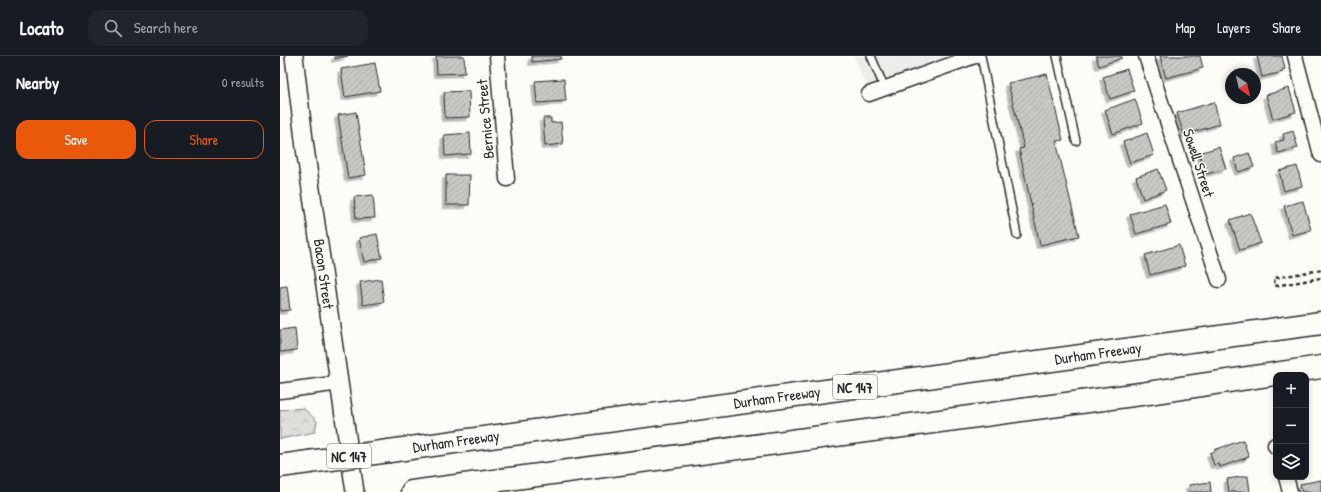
<!DOCTYPE html>
<meta charset="utf-8">
<style>
:root{--surface:#171b24;--page:#20242c;--text:#f1f3f6;--muted:#9ea1a6;--line:#363941;--accent:#ea580c}
body{margin:0;font-family:"Patrick Hand",sans-serif;background:var(--page);color:var(--text)}
.controls{position:absolute;right:12px;bottom:12px;display:grid;overflow:hidden;border-radius:8px;box-shadow:0 2px 6px #0003}
.controls button{width:36px;height:36px;display:grid;place-items:center;padding:0;border:0;border-bottom:1px solid var(--line);background:var(--surface);color:var(--text);font:20px sans-serif}
.compass{position:absolute;left:945px;top:12px;width:36px;height:36px;border-radius:50%;background:var(--surface);box-shadow:0 2px 6px #0003;rotate:146deg}
.list{margin:0;padding:0;list-style:none}
h2{display:flex;justify-content:space-between;align-items:center;height:52px;margin:0;padding:0 16px;font-size:17px}
h2 small{font-size:13px;font-weight:400;color:var(--muted)}
.actions{display:flex;gap:8px;padding:12px 16px}
.actions a{flex:1;padding:9px 0;border:1px solid var(--accent);border-radius:12px;text-align:center;font-size:14px;color:var(--accent)}
.actions .main{background:var(--accent);color:#fff}
.icon{flex:none;width:22px;height:22px;fill:none;stroke:currentColor;stroke-width:2;stroke-linecap:round;stroke-linejoin:round}
.map{position:relative;flex:none;width:1041px;height:436px;overflow:hidden}
header{display:flex;align-items:center;gap:24px;box-sizing:border-box;height:56px;padding:0 20px;background:var(--surface);border-bottom:1px solid var(--line)}
header strong{font-size:19px}
nav{display:flex;gap:22px;margin-inline-start:auto;font-size:14px}
.search{width:280px;height:36px;background:var(--page);display:flex;align-items:center;gap:10px;box-sizing:border-box;padding:0 14px;border-radius:12px;color:var(--muted);font-size:15px}
main{display:flex}
aside{flex:1;background:var(--surface)}
.map>svg:first-child{display:block}
.built{fill:#edece8}
.forest{fill:url(#forest-crowns);stroke:#858482}
.building{fill:url(#building-hatch);stroke:#2b2b2b;filter:url(#shadow)}
.lines{fill:none;stroke-linecap:round;stroke-linejoin:round}
.service-casing{stroke:#2b2b2b;stroke-width:10}
.minor-casing{stroke:#2b2b2b;stroke-width:17}
.tertiary-casing{stroke:#2b2b2b;stroke-width:20}
.motorway-casing{stroke:#2b2b2b;stroke-width:25}
.path{stroke:#2b2b2b;stroke-width:2.5;stroke-dasharray:4 3;stroke-linecap:butt}
.service{stroke:#fdfcf7;stroke-width:7}
.minor{stroke:#fdfcf7;stroke-width:14}
.tertiary{stroke:#fdfcf7;stroke-width:17}
.motorway{stroke:#fdfcf7;stroke-width:22}
.motorway-bridge-casing{stroke:#2b2b2b;stroke-width:25;stroke-linecap:butt}
.motorway-bridge{stroke:#fdfcf7;stroke-width:22}
.labels{text-anchor:middle;dominant-baseline:central;stroke-width:3;stroke-linejoin:round;paint-order:stroke}
.shield{fill:#fdfcf7;stroke:#6a6a68;stroke-width:1}
.shield-label{font-size:14px;font-weight:bold;fill:#2b2b2b}
.street-label{font-size:15px;fill:#2b2b2b;stroke:#fdfcf7}
</style>
<header>
<strong>Locato</strong>
<div class="search"><svg class="icon" aria-label="search" viewBox="0 0 24 24"><circle cx="10" cy="10" r="6"/><path d="M15 15l6 6"/></svg>Search here</div>
<nav><a>Map</a><a>Layers</a><a>Share</a></nav>
</header>
<main>
<aside>
<h2>Nearby<small>0 results</small></h2>
<ul class="list">
</ul>
<div class="actions"><a class="main">Save</a><a>Share</a></div>
</aside>
<div class="map">
<svg width="1041" height="436" viewBox="0 0 1041 436">
<defs>
<pattern id="forest-crowns" width="20" height="18" patternUnits="userSpaceOnUse"><rect width="20" height="18" fill="#dfdeda"/><path d="M2 6a3 3 0 1 1 6 0M12 15a3 3 0 1 1 6 0" fill="none" stroke="#c0bfbb"/></pattern>
<pattern id="building-hatch" width="6" height="6" patternUnits="userSpaceOnUse"><rect width="6" height="6" fill="#c9c8c4"/><path d="M-1 1l2-2M0 6l6-6M5 7l2-2" fill="none" stroke="#adaca9"/></pattern>
<filter id="shadow"><feDropShadow dx="-3.5" dy="3.5" stdDeviation="0" flood-color="#0004"/></filter>
</defs>
<rect width="100%" height="100%" fill="#fdfcf7"/>
<filter id="ink" filterUnits="userSpaceOnUse"><feTurbulence type="fractalNoise" baseFrequency=".025" numOctaves="2"/><feDisplacementMap in="SourceGraphic" scale="8" xChannelSelector="R" yChannelSelector="G"/><feConvolveMatrix kernelMatrix="1 2 1 2 8 2 1 2 1" color-interpolation-filters="sRGB"/></filter>
<g filter="url(#ink)">
<path class="built" d="M 574,0 L 667,0 L 587,32 Z"/>
<path class="forest" d="M 23,352 L 37,365 L 35,376 L 0,383 L 0,354 Z"/>
<path class="building" d="M 55,0 L 68,0 L 55,3 Z
M 156,0 L 184,0 L 185,17 L 157,18 Z
M 252,0 L 281,0 L 281,3 L 252,6 Z
M 816,0 L 841,0 L 842,2 L 819,10 Z
M 880,0 L 920,0 L 923,12 L 886,22 Z
M 977,0 L 1002,0 L 1005,13 L 1002,14 L 1003,16 L 982,21 Z
M 95,7 L 100,35 L 65,41 L 61,13 Z
M 847,13 L 854,35 L 830,43 L 823,21 Z
M 767,18 L 783,84 L 776,85 L 799,180 L 760,189 L 739,93 L 744,92 L 728,27 Z
M 284,23 L 286,45 L 257,47 L 255,25 Z
M 1009,32 L 1016,56 L 993,63 L 986,39 Z
M 189,35 L 190,61 L 165,62 L 164,36 Z
M 855,43 L 863,67 L 833,78 L 825,54 Z
M 934,46 L 940,68 L 904,79 L 897,57 Z
M 76,56 L 86,119 L 68,122 L 58,59 Z
M 263,62 L 271,62 L 271,67 L 281,66 L 283,88 L 265,90 Z
M 1013,75 L 1018,92 L 998,97 L 995,86 L 1004,84 L 1003,78 Z
M 190,77 L 191,98 L 165,100 L 164,79 Z
M 867,77 L 874,99 L 850,107 L 843,86 Z
M 939,91 L 946,113 L 926,118 L 919,97 Z
M 969,97 L 974,111 L 958,116 L 954,102 Z
M 1017,110 L 1022,130 L 1004,135 L 999,115 Z
M 878,113 L 886,134 L 863,143 L 856,121 Z
M 166,119 L 190,119 L 189,149 L 166,149 Z
M 93,139 L 95,162 L 76,163 L 74,141 Z
M 1023,145 L 1031,174 L 1012,179 L 1004,150 Z
M 885,148 L 891,168 L 856,178 L 850,158 Z
M 970,157 L 981,187 L 960,194 L 950,164 Z
M 97,178 L 102,202 L 84,206 L 79,182 Z
M 899,189 L 905,210 L 870,219 L 865,199 Z
M 101,223 L 104,246 L 83,249 L 80,226 Z
M 7,230 L 10,254 L 0,255 L 0,231 Z
M 15,272 L 17,294 L 0,296 L 0,274 Z
M 963,384 L 969,401 L 940,411 L 939,408 L 934,409 L 930,397 L 935,395 L 934,394 Z
M 968,420 L 970,436 L 949,436 L 947,423 Z
M 1041,424 L 1041,436 L 1022,436 L 1020,428 Z
M 930,426 L 931,436 L 910,436 L 909,429 Z"/>
<g class="lines">
<g class="service-casing">
<path id="service" d="M 591,0 L 605,33
M 701,0 L 737,179
M 777,0 L 796,85"/>
</g>
<g class="minor-casing">
<path id="minor" d="M 217,0 L 227,123
M 866,0 L 939,224
M 1015,0 L 1041,99
M 589,38 L 695,0
M 0,335 L 60,327
M 995,389 L 996,391
M 1006,421 L 1010,436"/>
</g>
<g class="tertiary-casing">
<path id="tertiary" d="M 14,0 L 25,92 L 75,436"/>
</g>
<g class="motorway-casing">
<path id="motorway" d="M 109,395 L 1041,267
M 0,410 L 29,406
M 132,436 L 868,337 L 1041,311"/>
</g>
<path class="path" d="M 1041,214 L 994,222 L 995,230 L 1041,222"/>
<use href="#service" class="service"/>
<use href="#minor" class="minor"/>
<use href="#tertiary" class="tertiary"/>
<use href="#motorway" class="motorway"/>
<g class="motorway-bridge-casing">
<path id="motorway-bridge" d="M 29,406 L 109,395"/>
</g>
<use href="#motorway-bridge" class="motorway-bridge"/>
</g>
</g>
<g class="labels">
<g class="shield">
<rect x="553" y="319" width="44" height="24" rx="3"/>
<rect x="47" y="388" width="44" height="24" rx="3"/>
</g>
<g class="shield-label">
<text x="575" y="331">NC 147</text>
<text x="69" y="400">NC 147</text>
</g>
<g class="street-label">
<text transform="translate(205 63) rotate(-95)">Bernice Street</text>
<text transform="translate(919 107) rotate(72)">Sowell Street</text>
<text transform="translate(44 218) rotate(82)">Bacon Street</text>
<text transform="translate(818 297) rotate(-8)">Durham Freeway</text>
<text transform="translate(497 341) rotate(-8)">Durham Freeway</text>
<text transform="translate(176 385) rotate(-8)">Durham Freeway</text>
</g>
</g>
</svg>
<div class="controls">
<button>+</button>
<button>−</button>
<button><svg class="icon" aria-label="layers" viewBox="0 0 24 24"><path d="M12 4l9 5-9 5-9-5zM3 14l9 5 9-5"/></svg></button>
</div>
<svg class="compass" viewBox="-18 -18 36 36"><path d="M0-13l5 13h-10z" fill="#e53935"/><path d="M0 13l5-13h-10z" fill="#9ea1a6"/></svg>
</div>
</main>
